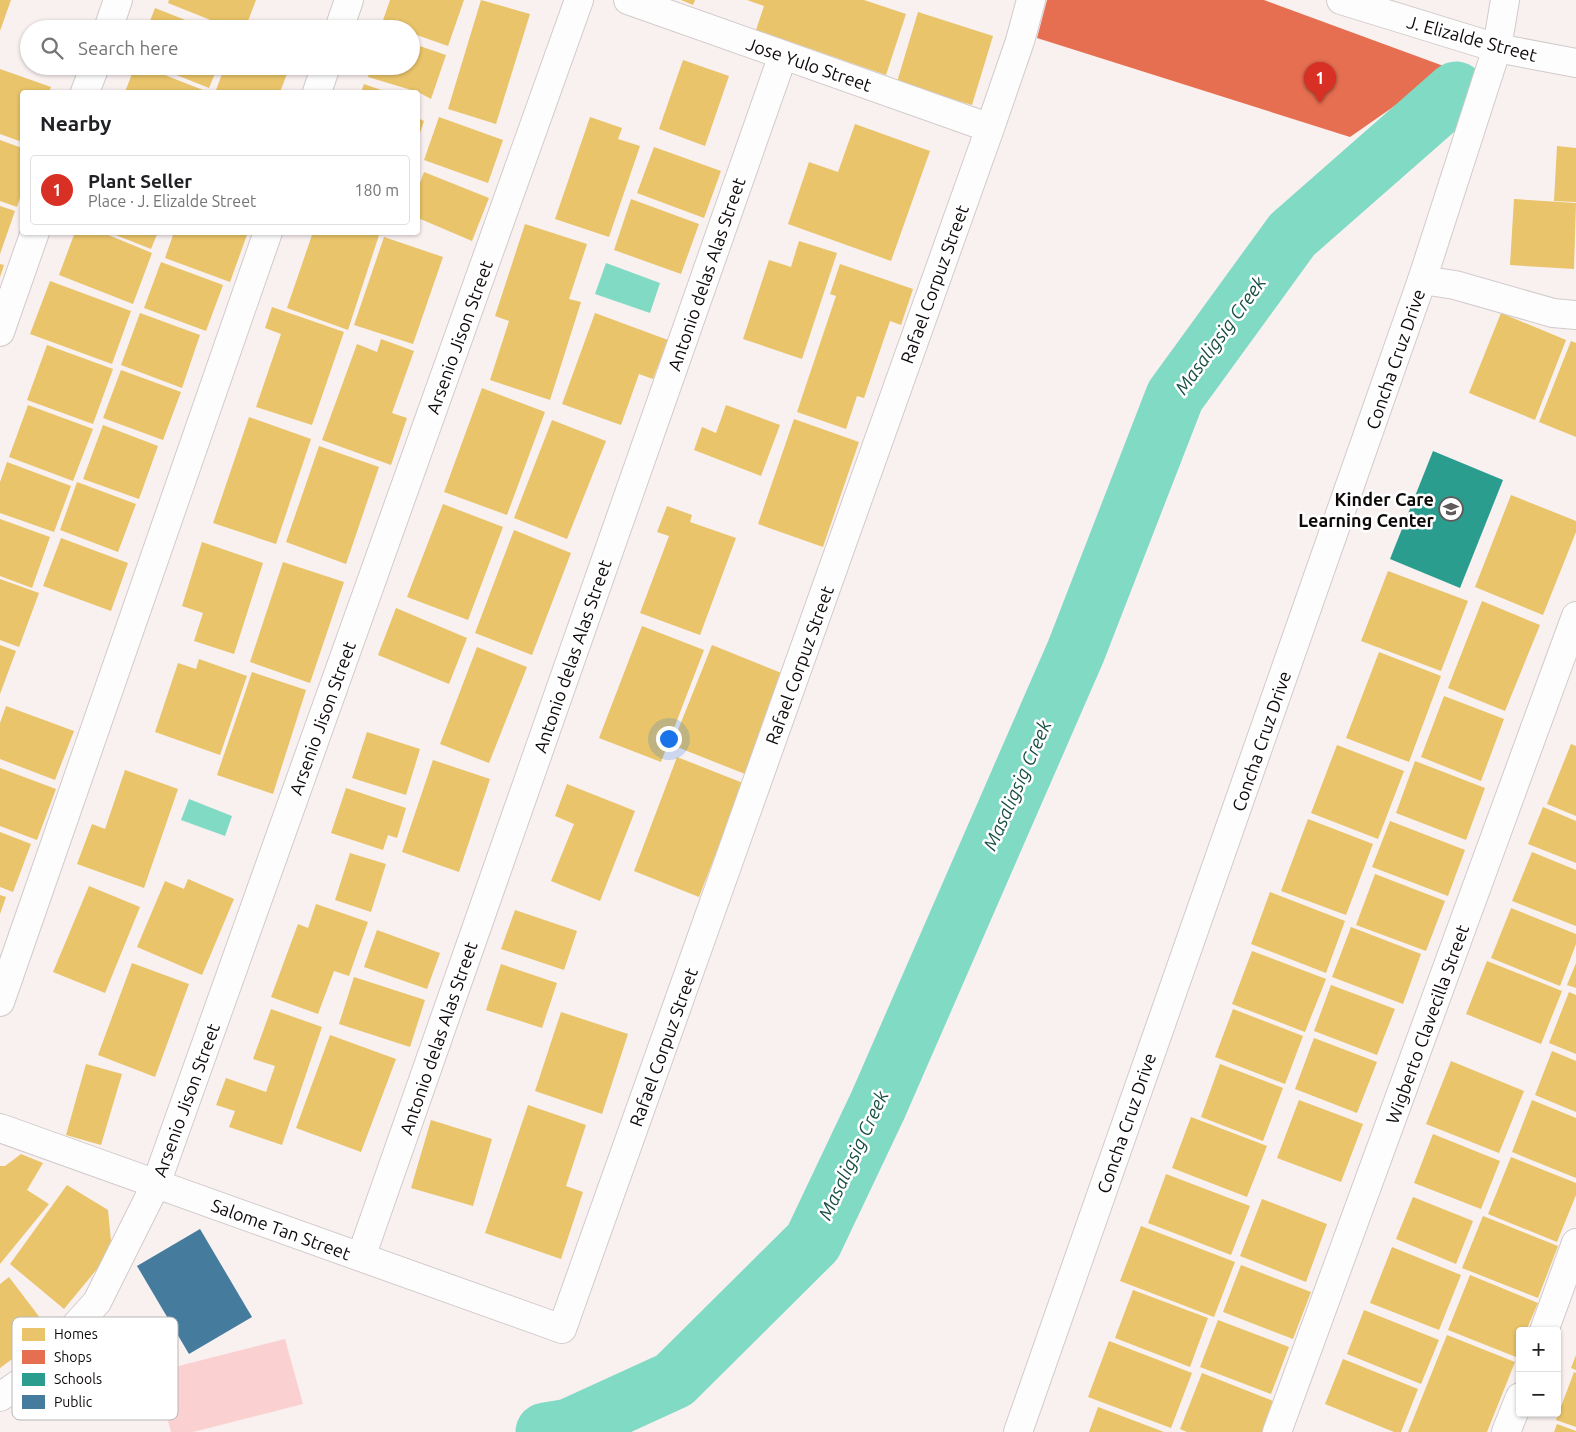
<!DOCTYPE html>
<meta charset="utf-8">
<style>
:root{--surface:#fff;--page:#f6f6f6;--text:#202124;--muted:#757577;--line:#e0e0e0;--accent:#d93025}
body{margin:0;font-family:Ubuntu,sans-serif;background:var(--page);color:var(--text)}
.controls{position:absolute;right:15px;bottom:15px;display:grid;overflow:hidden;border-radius:5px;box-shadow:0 1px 4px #0004}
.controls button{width:45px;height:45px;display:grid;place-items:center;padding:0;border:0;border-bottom:1px solid var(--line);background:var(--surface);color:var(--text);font:25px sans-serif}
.you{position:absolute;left:668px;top:738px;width:18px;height:18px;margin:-12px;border:4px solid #fff;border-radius:50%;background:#1a73e8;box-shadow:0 0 0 8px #1a73e833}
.badge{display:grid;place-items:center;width:32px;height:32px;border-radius:50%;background:var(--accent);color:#fff;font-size:16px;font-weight:700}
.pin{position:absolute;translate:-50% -41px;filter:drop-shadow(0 1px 2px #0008)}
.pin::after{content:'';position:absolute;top:26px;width:18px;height:15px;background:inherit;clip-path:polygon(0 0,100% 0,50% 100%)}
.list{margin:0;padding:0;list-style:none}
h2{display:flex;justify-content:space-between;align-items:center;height:65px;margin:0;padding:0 20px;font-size:21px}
h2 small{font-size:16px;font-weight:400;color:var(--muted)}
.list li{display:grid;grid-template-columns:32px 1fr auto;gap:15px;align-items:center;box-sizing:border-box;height:70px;margin:0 10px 10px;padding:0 10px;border:1px solid var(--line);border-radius:5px}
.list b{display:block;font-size:19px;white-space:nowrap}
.list p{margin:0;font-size:16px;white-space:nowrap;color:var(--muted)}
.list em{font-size:16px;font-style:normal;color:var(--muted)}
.icon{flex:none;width:28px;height:28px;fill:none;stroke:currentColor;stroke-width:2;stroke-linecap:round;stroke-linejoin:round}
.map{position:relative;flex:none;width:1576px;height:1432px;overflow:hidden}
.search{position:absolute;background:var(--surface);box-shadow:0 1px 4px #0004;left:20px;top:20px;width:400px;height:55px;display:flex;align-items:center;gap:12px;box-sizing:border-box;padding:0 18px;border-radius:28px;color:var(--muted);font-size:19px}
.panel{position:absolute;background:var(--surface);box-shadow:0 1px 4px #0004;left:20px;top:90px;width:400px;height:145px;border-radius:5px}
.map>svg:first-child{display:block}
.green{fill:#fad1d0}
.water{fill:#81dac4}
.homes{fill:#e9c46a}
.shops{fill:#e76f51}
.schools{fill:#2a9d8f}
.public{fill:#457b9d}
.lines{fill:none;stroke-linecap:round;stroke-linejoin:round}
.river{stroke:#81dac4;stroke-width:59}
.street-casing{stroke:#d2cbcb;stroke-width:30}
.secondary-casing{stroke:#d2cbcb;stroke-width:30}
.street{stroke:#fefdfd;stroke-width:28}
.secondary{stroke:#fefdfd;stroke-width:28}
.labels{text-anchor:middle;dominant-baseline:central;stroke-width:5;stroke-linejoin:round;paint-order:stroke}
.street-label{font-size:18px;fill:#0f0a0a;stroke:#fff}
.poi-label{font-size:18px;font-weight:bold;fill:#0f0a0a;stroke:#fff;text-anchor:end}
.water-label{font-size:19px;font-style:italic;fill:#184f42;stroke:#fff}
.key{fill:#fff;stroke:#b7b6b6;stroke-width:1}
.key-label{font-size:14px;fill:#0f0a0a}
</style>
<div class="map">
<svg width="1576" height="1432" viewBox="0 0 1576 1432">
<rect width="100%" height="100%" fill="#f9f0f0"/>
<path class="green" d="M 285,1339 L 303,1404 L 193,1432 L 171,1432 L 155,1372 Z"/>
<path class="water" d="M 606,263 L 660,283 L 650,313 L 595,294 Z
M 189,799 L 232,816 L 225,836 L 181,820 Z"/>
<path class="homes" d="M 0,0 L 11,0 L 0,31 Z
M 169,0 L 256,0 L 245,29 L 233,29 L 168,3 Z
M 390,0 L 464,0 L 448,46 L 411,33 L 411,29 L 398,29 L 382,23 Z
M 481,0 L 530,14 L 496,124 L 448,109 Z
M 681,0 L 695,0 L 693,5 Z
M 747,0 L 864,0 L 906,14 L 886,75 L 756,30 L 764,6 Z
M 155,8 L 208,29 L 147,29 Z
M 918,12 L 993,36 L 972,105 L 897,82 Z
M 411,43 L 446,55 L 431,99 L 418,92 L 368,77 L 371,66 L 411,66 Z
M 683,60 L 729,76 L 705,146 L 659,129 Z
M 135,66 L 142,66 L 208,92 L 125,92 Z
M 154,66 L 218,66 L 209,88 Z
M 225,66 L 290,66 L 280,92 L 223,92 L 216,90 Z
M 0,69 L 51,87 L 49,92 L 22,92 L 22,142 L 0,134 Z
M 364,84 L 387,92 L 361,92 Z
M 439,117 L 503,140 L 488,183 L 424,160 Z
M 590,117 L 622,128 L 618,139 L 640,146 L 609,237 L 555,219 Z
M 418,118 L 424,121 L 418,139 Z
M 855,124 L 930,151 L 891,261 L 788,224 L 809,162 L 838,172 Z
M 0,140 L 22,148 L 22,191 L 17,207 L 0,201 Z
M 1557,146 L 1576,148 L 1576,202 L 1554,201 Z
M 654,147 L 721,171 L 704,218 L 637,193 Z
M 424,172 L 489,198 L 472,241 L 418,218 L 418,188 Z
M 631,199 L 699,224 L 681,274 L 614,250 Z
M 1514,199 L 1576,203 L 1574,269 L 1510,265 Z
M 0,206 L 15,211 L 0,254 Z
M 525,224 L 587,244 L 569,299 L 581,302 L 550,400 L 490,380 L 509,321 L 495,316 Z
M 75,232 L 101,232 L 152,253 L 133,304 L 59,275 Z
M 108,232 L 158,232 L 151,249 Z
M 174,232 L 248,232 L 230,282 L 165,258 Z
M 313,232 L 380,232 L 348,330 L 287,308 Z
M 384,237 L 443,257 L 413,344 L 354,325 Z
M 799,241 L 837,253 L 802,359 L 743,339 L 769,260 L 791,267 Z
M 161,262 L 223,285 L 206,331 L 144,308 Z
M 0,264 L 4,265 L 0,277 Z
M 840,264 L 913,289 L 901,325 L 890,321 L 864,398 L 857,396 L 846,429 L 797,412 L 836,296 L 830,294 Z
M 50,281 L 131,311 L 112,364 L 30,334 Z
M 272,307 L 344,332 L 312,425 L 256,407 L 281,334 L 265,328 Z
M 140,313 L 200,335 L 182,388 L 121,365 Z
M 595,313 L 668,340 L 653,379 L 639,374 L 621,425 L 562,404 Z
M 1501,313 L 1566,340 L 1535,420 L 1469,393 Z
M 381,339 L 414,351 L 392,413 L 407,418 L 391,465 L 322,440 L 357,344 L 377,352 Z
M 1571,341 L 1576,343 L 1576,437 L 1539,422 Z
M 47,345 L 113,369 L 93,424 L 27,400 Z
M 121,370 L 181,392 L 163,440 L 103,418 Z
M 482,388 L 545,412 L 507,515 L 444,492 Z
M 28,405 L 93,429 L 73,481 L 9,457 Z
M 726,405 L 780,425 L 761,476 L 694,450 L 702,427 L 716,433 Z
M 249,417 L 311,439 L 276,544 L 213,523 Z
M 794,419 L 859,442 L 823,547 L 758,524 Z
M 552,420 L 606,441 L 567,539 L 514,518 Z
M 103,425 L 158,446 L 139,499 L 83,479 Z
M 319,446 L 379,467 L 346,564 L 286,542 Z
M 7,462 L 71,486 L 54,532 L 0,513 L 0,482 Z
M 77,482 L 136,504 L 118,552 L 60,530 Z
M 1511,495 L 1576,521 L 1576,532 L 1543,615 L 1475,587 Z
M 443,504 L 503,527 L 468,620 L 407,597 Z
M 667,506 L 692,515 L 690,522 L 736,538 L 700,635 L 640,613 L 669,536 L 657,532 Z
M 0,519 L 50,537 L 32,588 L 0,576 Z
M 514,530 L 571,553 L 532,655 L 475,633 Z
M 61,538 L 128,563 L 111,611 L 43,586 Z
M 202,542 L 263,563 L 234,654 L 194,641 L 203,613 L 182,606 Z
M 283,562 L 344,582 L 310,683 L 250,662 Z
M 1388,571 L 1468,601 L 1441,671 L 1361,641 Z
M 0,579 L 39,593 L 19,647 L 0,640 Z
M 1482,601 L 1540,625 L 1505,711 L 1448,688 Z
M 396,608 L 467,638 L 449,684 L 378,655 Z
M 642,626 L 704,650 L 661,762 L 599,738 Z
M 0,645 L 16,651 L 0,694 Z
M 712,645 L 784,674 L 745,774 L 672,745 Z
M 477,647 L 527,667 L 489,763 L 440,744 Z
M 1379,652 L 1441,676 L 1409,762 L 1346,738 Z
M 199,659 L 247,676 L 220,755 L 155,732 L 178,663 L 196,669 Z
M 252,672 L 306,690 L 273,794 L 217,775 Z
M 1444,696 L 1504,719 L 1481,781 L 1421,757 Z
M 6,706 L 74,731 L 55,780 L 0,759 L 0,723 Z
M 367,732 L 420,749 L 406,795 L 352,778 Z
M 1571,744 L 1576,746 L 1576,816 L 1547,804 Z
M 1337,745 L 1404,771 L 1378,839 L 1311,813 Z
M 677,757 L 743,783 L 699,897 L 634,871 Z
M 433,760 L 490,779 L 459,872 L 402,852 Z
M 1415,761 L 1485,788 L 1466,840 L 1396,813 Z
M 0,768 L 56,789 L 37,840 L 0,826 Z
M 125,770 L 178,789 L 144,888 L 77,864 L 92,824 L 105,829 Z
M 567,784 L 635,811 L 600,901 L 551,881 L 574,824 L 555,816 Z
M 346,788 L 406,808 L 397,838 L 388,835 L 383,850 L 331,833 Z
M 1543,807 L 1576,821 L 1576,863 L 1528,844 Z
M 1308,819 L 1373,844 L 1346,915 L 1281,891 Z
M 1390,821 L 1465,850 L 1448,896 L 1372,867 Z
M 0,832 L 31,844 L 13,892 L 0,887 Z
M 1532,852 L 1576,870 L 1576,926 L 1512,901 Z
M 350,853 L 386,864 L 371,912 L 335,900 Z
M 1375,874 L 1445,901 L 1426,951 L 1356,925 Z
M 188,879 L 234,899 L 202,975 L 137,947 L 165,881 L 184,889 Z
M 89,886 L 140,907 L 105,993 L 53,972 Z
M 1270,892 L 1345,921 L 1326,973 L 1251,944 Z
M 0,895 L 6,897 L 0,914 Z
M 316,904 L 368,922 L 349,976 L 334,971 L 318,1014 L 271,997 L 298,924 L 308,928 Z
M 1511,908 L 1576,934 L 1576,944 L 1560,986 L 1491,958 Z
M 515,910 L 577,931 L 564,970 L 501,949 Z
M 1351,927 L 1421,954 L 1403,1004 L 1332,977 Z
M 377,930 L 440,953 L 427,989 L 364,967 Z
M 1252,951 L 1326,979 L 1305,1032 L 1232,1004 Z
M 1487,961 L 1562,991 L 1541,1044 L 1466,1014 Z
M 132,963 L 189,984 L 155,1077 L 98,1055 Z
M 1576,963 L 1576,988 L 1567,985 Z
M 501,964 L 557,983 L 542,1028 L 486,1010 Z
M 354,977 L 425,1000 L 410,1047 L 339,1024 Z
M 1331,985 L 1395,1009 L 1377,1055 L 1314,1031 Z
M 1569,992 L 1576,995 L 1576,1054 L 1549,1043 Z
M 271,1009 L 322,1027 L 282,1145 L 229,1127 L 235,1111 L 216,1105 L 226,1078 L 266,1092 L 275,1066 L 253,1059 Z
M 1233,1009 L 1303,1036 L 1285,1084 L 1215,1057 Z
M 561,1012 L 628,1034 L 602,1114 L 535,1091 Z
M 330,1035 L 396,1059 L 361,1152 L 296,1128 Z
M 1314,1038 L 1377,1062 L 1357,1113 L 1295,1089 Z
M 1552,1051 L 1576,1061 L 1576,1112 L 1535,1095 Z
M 1451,1061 L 1524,1091 L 1499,1153 L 1426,1124 Z
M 86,1064 L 122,1074 L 101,1145 L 66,1135 Z
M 1220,1064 L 1283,1088 L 1263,1141 L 1201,1117 Z
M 1299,1100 L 1363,1124 L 1341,1182 L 1277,1158 Z
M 1532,1100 L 1576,1118 L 1576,1178 L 1512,1152 Z
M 528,1105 L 586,1125 L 566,1186 L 583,1192 L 561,1259 L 485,1233 Z
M 1191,1117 L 1267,1146 L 1247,1197 L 1172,1168 Z
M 431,1120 L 492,1139 L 473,1206 L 411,1188 Z
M 1433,1134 L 1500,1161 L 1481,1209 L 1414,1183 Z
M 21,1154 L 43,1163 L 27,1190 L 49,1204 L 0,1264 L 0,1166 L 5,1166 Z
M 1511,1157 L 1576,1183 L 1576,1195 L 1557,1242 L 1488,1214 Z
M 1166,1174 L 1250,1206 L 1231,1255 L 1148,1223 Z
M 67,1185 L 108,1210 L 112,1251 L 64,1309 L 10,1264 Z
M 1413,1197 L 1473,1221 L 1456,1264 L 1396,1239 Z
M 1262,1199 L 1327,1224 L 1306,1282 L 1240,1256 Z
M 1483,1216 L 1558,1246 L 1538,1298 L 1462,1268 Z
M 1141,1226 L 1235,1262 L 1214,1317 L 1120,1281 Z
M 1392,1247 L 1461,1275 L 1439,1330 L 1370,1303 Z
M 1241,1265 L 1311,1292 L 1293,1339 L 1223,1312 Z
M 1470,1275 L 1538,1303 L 1526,1331 L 1520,1331 L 1520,1348 L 1516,1357 L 1448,1330 Z
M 9,1277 L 50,1331 L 0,1368 L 0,1284 Z
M 1133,1290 L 1208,1318 L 1190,1367 L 1115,1338 Z
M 1364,1310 L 1439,1340 L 1421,1384 L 1347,1354 Z
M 1218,1320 L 1289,1347 L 1271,1394 L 1200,1367 Z
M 1447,1335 L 1515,1362 L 1487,1432 L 1408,1432 Z
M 1109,1341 L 1192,1373 L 1171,1428 L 1088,1397 Z
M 1576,1355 L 1576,1370 L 1571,1368 Z
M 1343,1359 L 1418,1389 L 1401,1432 L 1394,1432 L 1325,1404 Z
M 1574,1372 L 1576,1373 L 1576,1427 L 1556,1420 Z
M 1202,1373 L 1273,1401 L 1262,1432 L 1187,1432 L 1180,1429 Z
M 1098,1407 L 1164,1432 L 1089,1432 Z
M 1557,1424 L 1576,1431 L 1576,1432 L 1554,1432 Z"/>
<path class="shops" d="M 1047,0 L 1264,0 L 1449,68 L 1350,137 L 1037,38 Z"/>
<path class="schools" d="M 1433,451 L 1503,480 L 1460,588 L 1390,559 Z"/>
<path class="public" d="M 200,1229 L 252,1317 L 189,1354 L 137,1266 Z"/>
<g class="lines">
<path class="river" d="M 545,1432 L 569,1428 L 674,1380 L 813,1242 L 878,1105 L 1076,651 L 1175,396 L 1292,235 L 1456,91"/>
<g class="street-casing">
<path id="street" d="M 628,0 L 990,128
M 108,29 L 118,0
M 339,29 L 349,0
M 1497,48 L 1505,0
M 85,92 L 95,66
M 317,92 L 326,66
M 1422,280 L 1455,285 L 1553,313 L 1576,315
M 0,332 L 35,232
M 0,1002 L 268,232
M 0,1128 L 562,1329 L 990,128 L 1020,41 L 1031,0
M 361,1257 L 783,55
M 1544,1331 L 1576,1243
M 0,1397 L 30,1376 L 97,1302 L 156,1184 L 579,0
M 1277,1432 L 1576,616
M 1506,1432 L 1520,1397"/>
</g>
<g class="secondary-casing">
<path id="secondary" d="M 1341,0 L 1497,48 L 1576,63
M 1018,1432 L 1422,280 L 1497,48"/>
</g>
<use href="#street" class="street"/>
<use href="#secondary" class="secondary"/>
</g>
<defs>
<g id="school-ring" transform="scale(1.25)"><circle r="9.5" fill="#fff" stroke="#615a5a" stroke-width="1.5"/><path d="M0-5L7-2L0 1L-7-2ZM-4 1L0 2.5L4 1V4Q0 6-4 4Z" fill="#615a5a"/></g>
</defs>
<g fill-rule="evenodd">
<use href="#school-ring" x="1451" y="509"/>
</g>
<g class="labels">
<g class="street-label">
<text transform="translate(1472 38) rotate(15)">J. Elizalde Street</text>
<text transform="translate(809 64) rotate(19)">Jose Yulo Street</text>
<text transform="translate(706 274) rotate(-71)">Antonio delas Alas Street</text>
<text transform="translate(934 284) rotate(-70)">Rafael Corpuz Street</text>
<text transform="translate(459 337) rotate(-70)">Arsenio Jison Street</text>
<text transform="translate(1395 359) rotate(-71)">Concha Cruz Drive</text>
<text transform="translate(572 656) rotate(-71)">Antonio delas Alas Street</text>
<text transform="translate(799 665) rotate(-70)">Rafael Corpuz Street</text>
<text transform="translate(322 718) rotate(-70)">Arsenio Jison Street</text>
<text transform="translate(1261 741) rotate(-71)">Concha Cruz Drive</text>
<text transform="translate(1427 1024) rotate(-70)">Wigberto Clavecilla Street</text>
<text transform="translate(438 1038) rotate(-71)">Antonio delas Alas Street</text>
<text transform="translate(663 1047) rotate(-70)">Rafael Corpuz Street</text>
<text transform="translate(186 1100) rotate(-70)">Arsenio Jison Street</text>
<text transform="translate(1126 1123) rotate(-71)">Concha Cruz Drive</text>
<text transform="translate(281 1229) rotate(20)">Salome Tan Street</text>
</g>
<g class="poi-label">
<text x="1434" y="499">Kinder Care<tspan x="1434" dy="21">Learning Center</tspan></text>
</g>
<g class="water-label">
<text transform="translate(1220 335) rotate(-54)">Masaligsig Creek</text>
<text transform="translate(1017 785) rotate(-66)">Masaligsig Creek</text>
<text transform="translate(853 1155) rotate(-65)">Masaligsig Creek</text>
</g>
</g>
<rect x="12" y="1317" width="166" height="103" rx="8" class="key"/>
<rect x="22" y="1328" width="23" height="13" fill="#e9c46a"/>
<rect x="22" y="1350" width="23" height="14" fill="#e76f51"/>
<rect x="22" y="1373" width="23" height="13" fill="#2a9d8f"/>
<rect x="22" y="1395" width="23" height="14" fill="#457b9d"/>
<g class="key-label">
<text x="54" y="1339">Homes</text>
<text x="54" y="1362">Shops</text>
<text x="54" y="1384">Schools</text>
<text x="54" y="1407">Public</text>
</g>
</svg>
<div class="controls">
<button>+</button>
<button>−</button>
</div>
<div class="you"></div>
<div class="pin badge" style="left:1320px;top:103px">1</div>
<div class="search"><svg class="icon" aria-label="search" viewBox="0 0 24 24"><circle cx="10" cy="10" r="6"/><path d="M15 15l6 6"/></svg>Search here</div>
<section class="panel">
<h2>Nearby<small></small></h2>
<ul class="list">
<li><span class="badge">1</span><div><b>Plant Seller</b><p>Place · J. Elizalde Street</p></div><em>180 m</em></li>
</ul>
</section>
</div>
